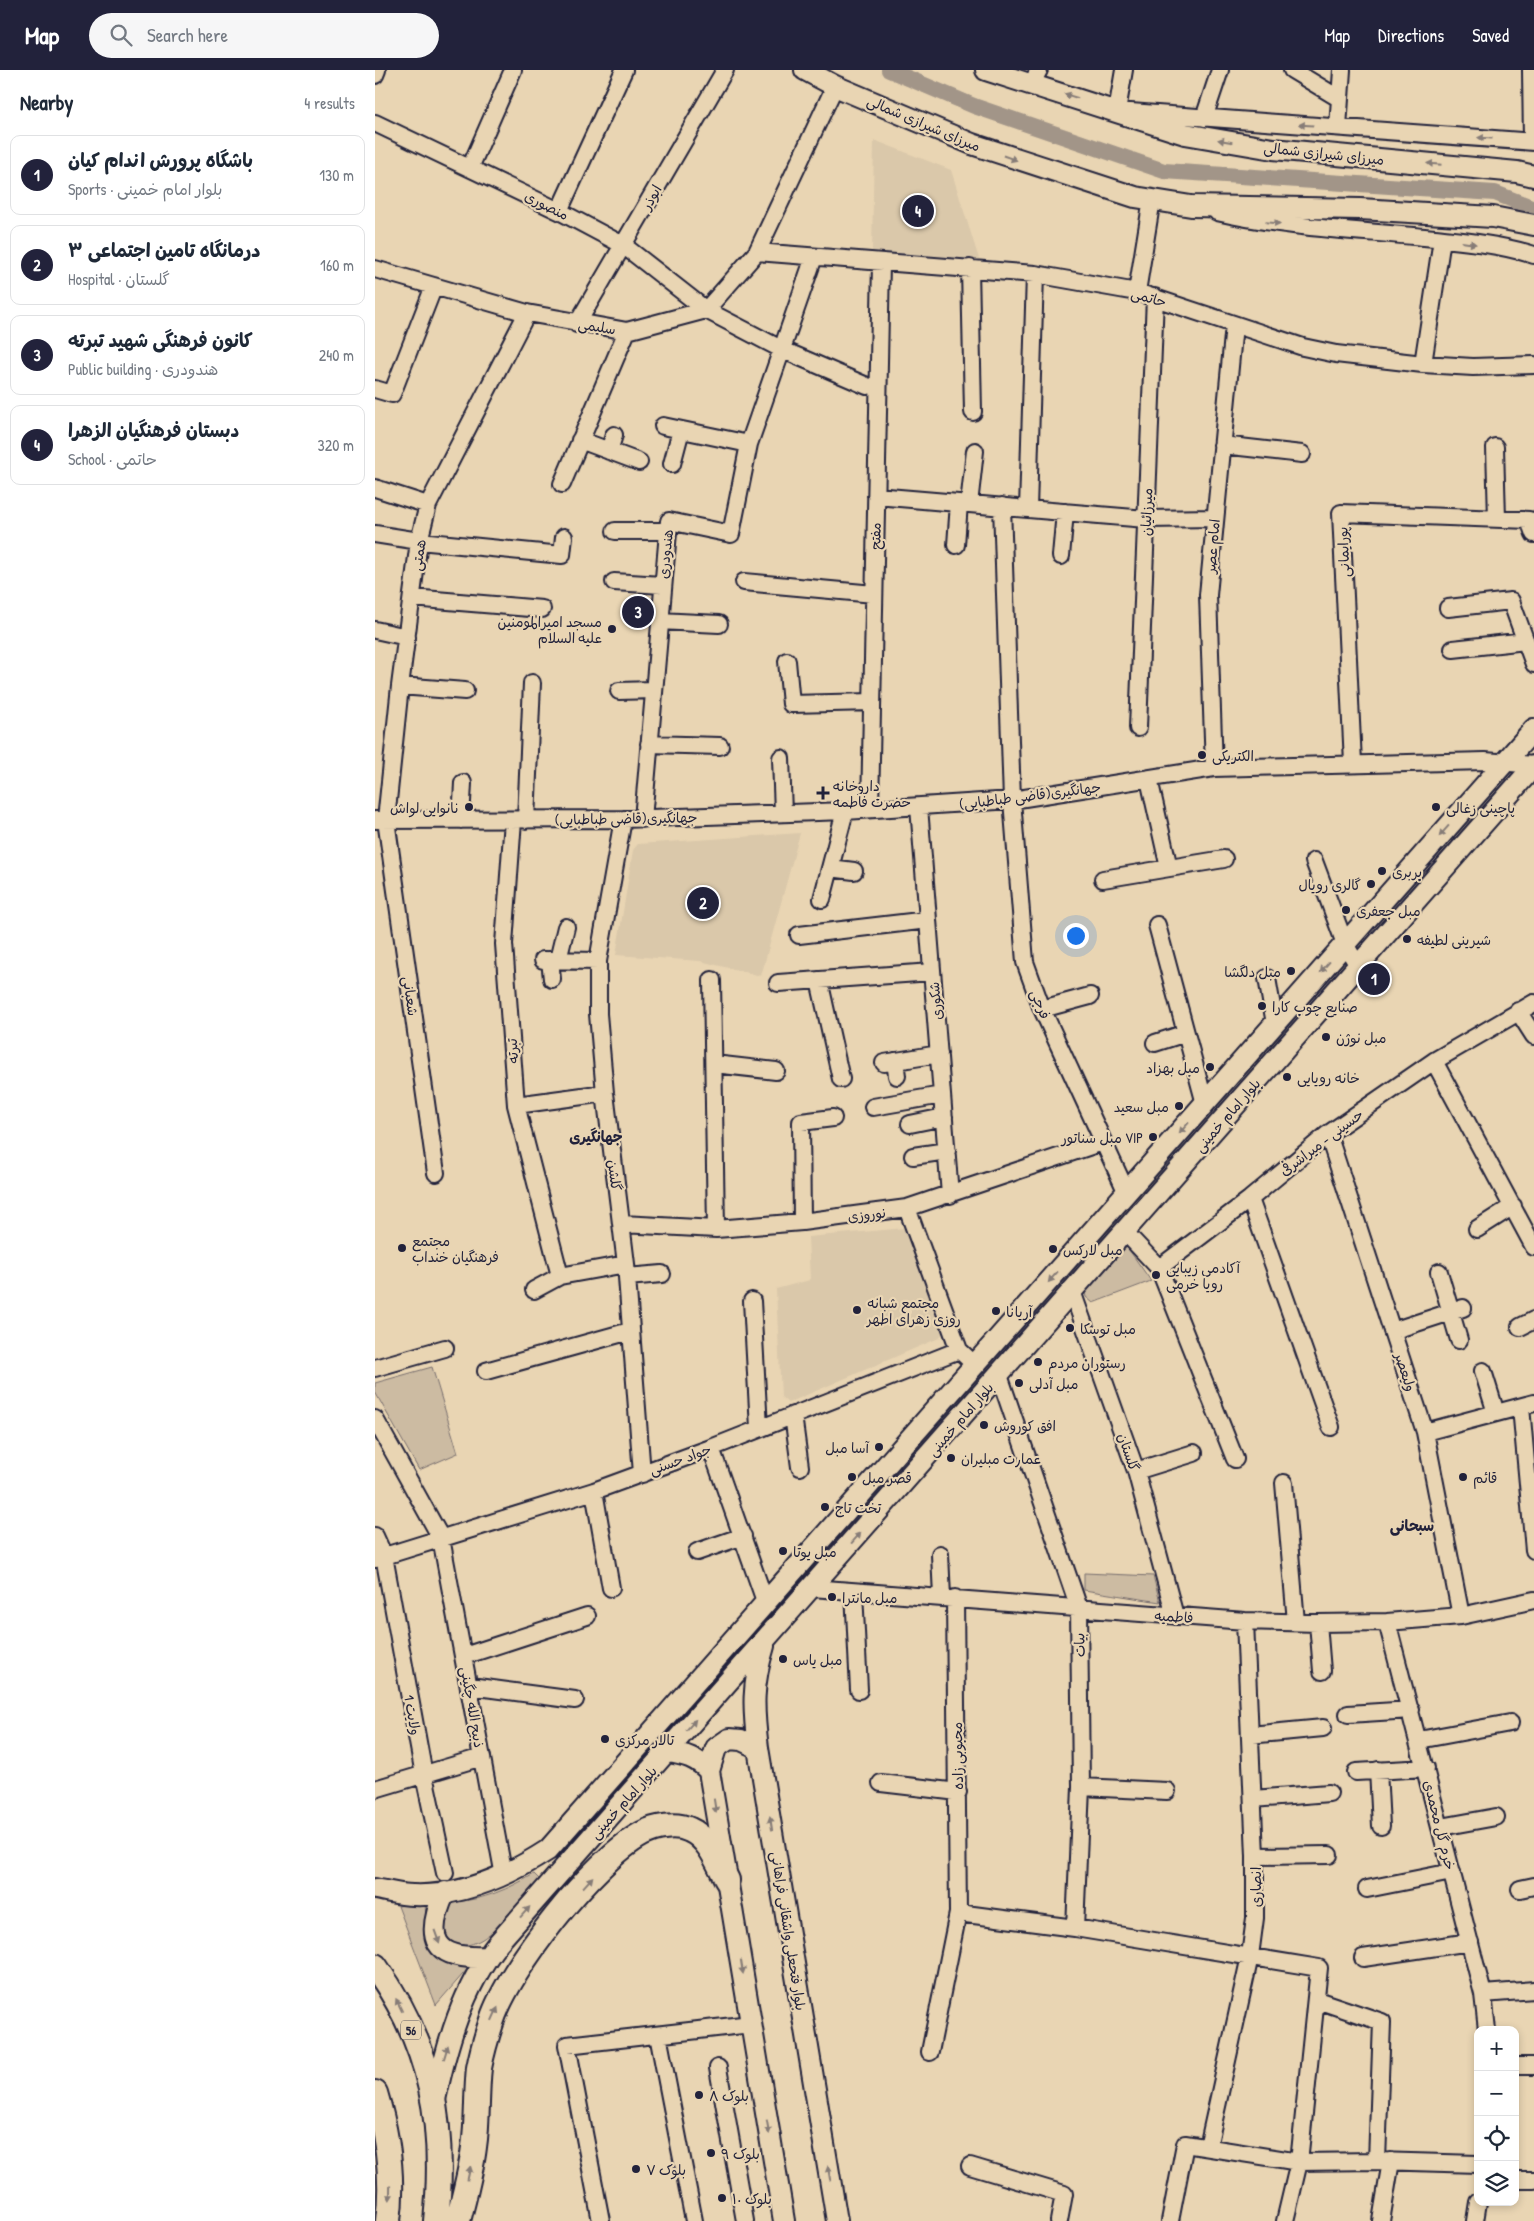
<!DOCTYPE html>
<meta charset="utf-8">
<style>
:root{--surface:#fff;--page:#f6f6f7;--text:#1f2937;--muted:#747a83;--line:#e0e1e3;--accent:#22223b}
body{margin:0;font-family:"Patrick Hand","Playpen Sans Arabic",sans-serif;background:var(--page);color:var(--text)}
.controls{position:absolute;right:15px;bottom:15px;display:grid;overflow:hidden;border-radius:10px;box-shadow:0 2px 8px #0003}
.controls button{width:45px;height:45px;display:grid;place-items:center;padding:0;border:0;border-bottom:1px solid var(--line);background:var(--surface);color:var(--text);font:25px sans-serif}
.you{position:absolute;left:700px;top:865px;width:18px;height:18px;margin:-12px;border:4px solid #fff;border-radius:50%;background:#1a73e8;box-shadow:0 0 0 8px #1a73e833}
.badge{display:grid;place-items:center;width:32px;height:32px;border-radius:50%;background:var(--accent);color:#fff;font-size:16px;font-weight:700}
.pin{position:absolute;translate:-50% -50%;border:2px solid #fff;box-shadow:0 1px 5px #0006}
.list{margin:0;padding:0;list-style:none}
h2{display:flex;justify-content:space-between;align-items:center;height:65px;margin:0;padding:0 20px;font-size:21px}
h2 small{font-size:16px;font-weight:400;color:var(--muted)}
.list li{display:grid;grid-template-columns:32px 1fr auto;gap:15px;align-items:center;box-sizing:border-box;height:80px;margin:0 10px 10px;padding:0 10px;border:1px solid var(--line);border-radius:10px}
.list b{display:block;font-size:19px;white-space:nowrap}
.list p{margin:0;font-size:16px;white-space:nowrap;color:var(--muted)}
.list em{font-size:16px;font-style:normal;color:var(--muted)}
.icon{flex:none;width:28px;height:28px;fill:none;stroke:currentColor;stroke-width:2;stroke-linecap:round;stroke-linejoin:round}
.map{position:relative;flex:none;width:1159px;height:2151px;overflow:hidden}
header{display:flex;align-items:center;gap:30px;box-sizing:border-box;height:70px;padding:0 25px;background:var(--accent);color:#fff}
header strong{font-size:24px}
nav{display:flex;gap:28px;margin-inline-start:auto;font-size:18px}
.search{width:350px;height:45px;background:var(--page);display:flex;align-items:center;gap:12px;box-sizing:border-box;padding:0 18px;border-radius:28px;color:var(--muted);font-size:19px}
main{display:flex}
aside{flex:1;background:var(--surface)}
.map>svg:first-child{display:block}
.built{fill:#dac8aa}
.green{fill:#ccbba2;stroke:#776e6e}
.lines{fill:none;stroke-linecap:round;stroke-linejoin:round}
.canal{stroke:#a29588;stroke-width:16}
.minor-casing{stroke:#22223b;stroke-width:20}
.major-casing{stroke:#22223b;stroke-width:24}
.highway-casing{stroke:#22223b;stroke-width:28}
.minor{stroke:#e9d5b3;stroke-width:16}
.major{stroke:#e9d5b3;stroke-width:20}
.highway{stroke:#e9d5b3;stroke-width:24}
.oneway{fill:#867c77}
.poi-dot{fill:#22223b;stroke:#e9d5b3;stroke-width:2}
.labels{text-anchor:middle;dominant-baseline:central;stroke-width:4.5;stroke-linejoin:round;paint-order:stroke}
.shield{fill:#e9d5b3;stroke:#5e585f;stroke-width:1}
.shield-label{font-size:12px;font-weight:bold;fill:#22223b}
.street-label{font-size:14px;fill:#22223b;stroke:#e9d5b3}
.poi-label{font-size:14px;fill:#22223b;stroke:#e9d5b3;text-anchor:start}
.neighbourhood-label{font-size:15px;font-weight:bold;fill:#22223b;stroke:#e9d5b3}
</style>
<header>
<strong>Map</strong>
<div class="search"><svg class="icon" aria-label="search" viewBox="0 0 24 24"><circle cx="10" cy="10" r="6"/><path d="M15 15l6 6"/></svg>Search here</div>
<nav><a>Map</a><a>Directions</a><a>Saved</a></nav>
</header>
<main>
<aside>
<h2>Nearby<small>4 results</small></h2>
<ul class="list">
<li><span class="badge">1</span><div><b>باشگاه پرورش اندام کیان</b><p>Sports · بلوار امام خمینی</p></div><em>130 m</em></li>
<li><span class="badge">2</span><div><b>درمانگاه تامین اجتماعی ۳</b><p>Hospital · گلستان</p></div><em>160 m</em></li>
<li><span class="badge">3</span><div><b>کانون فرهنگی شهید تبرته</b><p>Public building · هندودری</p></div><em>240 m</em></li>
<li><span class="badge">4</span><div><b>دبستان فرهنگیان الزهرا</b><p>School · حاتمی</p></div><em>320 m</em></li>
</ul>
</aside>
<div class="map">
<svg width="1159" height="2151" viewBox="0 0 1159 2151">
<rect width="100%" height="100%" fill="#e9d5b3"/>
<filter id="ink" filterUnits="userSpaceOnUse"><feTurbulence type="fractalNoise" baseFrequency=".02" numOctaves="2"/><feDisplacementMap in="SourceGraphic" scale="10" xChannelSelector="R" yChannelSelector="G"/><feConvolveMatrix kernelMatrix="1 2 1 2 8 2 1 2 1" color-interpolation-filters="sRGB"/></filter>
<g filter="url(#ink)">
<path class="built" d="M 499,70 L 576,100 L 604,189 L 497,182 Z
M 425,763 L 386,906 L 325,891 L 241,885 L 258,780 L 263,774 Z
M 530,1158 L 535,1160 L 569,1261 L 564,1268 L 413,1333 L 406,1327 L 401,1219 L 435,1210 L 433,1167 Z"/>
<path class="green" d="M 752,1177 L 776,1211 L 718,1233 L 711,1227 L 709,1218 Z
M 57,1297 L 83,1383 L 44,1400 L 0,1322 L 0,1313 Z
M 709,1503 L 778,1506 L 785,1532 L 709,1520 Z
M 159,1804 L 165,1810 C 148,1829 130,1854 109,1868 C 77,1889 56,1859 79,1832 C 108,1830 134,1819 159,1804 Z
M 50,1832 L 52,1869 L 95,1896 L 61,1935 L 23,1836 Z"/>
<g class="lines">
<path class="canal" d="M 514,0 L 599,36 L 789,101 L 1120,123 L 1159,138"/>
<g class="minor-casing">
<path id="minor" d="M 749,0 L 742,41 L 1159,72
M 917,0 L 965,29
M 1156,0 L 1157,72
M 0,5 L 2,0
M 657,13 L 664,0
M 829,48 L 845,0
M 0,53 L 184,141 L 248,175 L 331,240 L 382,182 L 460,16
M 963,57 L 967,0
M 95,98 L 138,0
M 184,141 L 249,0
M 842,142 C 907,157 973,160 1039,166 C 1078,170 1121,173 1159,185
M 382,182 L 660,204 L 762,222 L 928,277 L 961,284 L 1048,294 L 1098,297 L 1159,295
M 595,198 L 598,342
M 0,199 L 152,243 L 252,261 L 331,240 L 408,280 L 492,316
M 762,222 L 777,129
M 202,254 L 350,0
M 1048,294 L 1067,169
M 0,319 L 17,324 L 59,216
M 288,356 L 374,374
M 205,370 L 264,392
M 847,375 L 927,384
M 1120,377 L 1122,449
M 234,381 L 239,365
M 297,394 L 306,360
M 187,414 L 252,261
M 0,418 L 53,435
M 501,426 L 771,449 L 840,448
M 594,434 L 600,381
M 627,436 L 637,730 L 650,892 L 667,939 L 752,1123
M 653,439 L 660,204
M 240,461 L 293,461
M 0,464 L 44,471 L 187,485 L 189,467
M 581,475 L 584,433
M 686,486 L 690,442
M 239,512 L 287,515
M 369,512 L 499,524
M 37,528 L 167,539
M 1073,538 L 1136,531 L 1159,594
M 284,551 L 344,554
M 0,560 L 32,567
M 1078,579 L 1151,571
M 412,591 L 416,634 L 497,632
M 25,616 L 90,621
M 244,621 L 278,620
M 763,658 L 780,227
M 274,674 L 345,676
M 406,688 L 408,743
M 978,693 L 966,443 L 1154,450 L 1159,464
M 839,698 L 833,525 L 859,255
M 774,709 L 794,798
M 544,737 L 575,1125
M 495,739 L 506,193
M 248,749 L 223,891 L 223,944 L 230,1023 L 251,1194 L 267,1404
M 268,749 L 294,451 L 356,464 L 374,374 L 439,187
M 0,750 L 248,749 L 470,741 L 637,730 L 839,698 L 1110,691 L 1159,695
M 86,750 L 88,713
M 138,750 L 129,874 L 141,1035 L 185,1206
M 151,750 L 157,613
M 939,791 L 970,874 L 983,896
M 455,798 L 479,801
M 728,809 L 849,789
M 447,829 L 470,741
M 782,855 L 830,1034
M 424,865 L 553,850
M 168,890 L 223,891
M 175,890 L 177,909
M 183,890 L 191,857
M 892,908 L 900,954
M 337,910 L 341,1159
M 444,910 L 466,1009
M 403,913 L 557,902
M 667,939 L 715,926
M 1143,941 L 1159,966
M 780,973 L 811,963
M 520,991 L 522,1006
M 1059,991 L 1159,1177
M 509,993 L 564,984
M 339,994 L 401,1001
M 141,1035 L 230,1023
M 498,1037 L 567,1025
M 535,1054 L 569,1047
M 953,1064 L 1050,1362 L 1086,1546
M 538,1086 L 572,1081
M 61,1103 L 11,750 L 25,616 L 44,471 L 53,435 L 152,243
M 875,1129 L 956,1357
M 532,1138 L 584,1280
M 427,1152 L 426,1052 L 458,1048
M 247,1154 L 341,1159 L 427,1152 L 532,1138 L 728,1072
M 1102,1159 L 1138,1136
M 750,1162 L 784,1198 L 875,1129 L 953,1064 L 1059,991 L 1159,933
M 784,1198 L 860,1389
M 1064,1202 L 1084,1270
M 252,1207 L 287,1204
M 159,1220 L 185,1206 L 251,1194
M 697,1221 L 761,1401 L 800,1546
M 377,1231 L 384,1358
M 1145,1257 L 1159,1250
M 1017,1261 L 1088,1238
M 0,1298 L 70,1278
M 111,1301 L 255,1261
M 1108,1301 L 1121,1343
M 624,1305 L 704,1538 L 706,1717 L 700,1858
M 1146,1337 L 1159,1480
M 418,1345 L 425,1397
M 0,1349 L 66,1468 L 129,1806
M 1050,1362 L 1159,1333
M 336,1378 L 391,1534
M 761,1401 L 819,1383
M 909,1413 L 921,1552
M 219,1421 L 236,1518
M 0,1466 L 9,1486 L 49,1705 L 70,1803
M 322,1482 L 368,1466
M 565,1484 L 567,1527
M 0,1489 L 219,1421 L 336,1378 L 584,1280 L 600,1295
M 437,1518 L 870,1551 L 943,1553 L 1012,1552 L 1086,1546 L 1159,1530
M 479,1522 L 484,1620
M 1012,1552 L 1108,1924 L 1112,1960
M 943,1553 L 947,1601
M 89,1586 L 212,1546
M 95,1616 L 200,1630
M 973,1644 L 1036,1640
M 875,1665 L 948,1658
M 1044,1670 L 1135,1653
M 1003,1700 L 1006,1756
M 981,1702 L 1051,1698
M 506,1713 L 583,1722
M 706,1717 L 792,1721
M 0,1719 L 107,1687
M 878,1729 L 954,1723
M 1066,1757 L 1121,1747
M 880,1786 L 954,1785
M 992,1819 L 1077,1802
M 1145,1819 L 1159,1816
M 583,1843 L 700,1858 L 944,1898 L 924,2092 L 910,2151
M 988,1888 L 1095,1872
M 1108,1924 L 1159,1920
M 942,1930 L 1007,1952 L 1002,2091
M 283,1965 L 319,2151
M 555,1982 L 583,1843 L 580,1528
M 1140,1996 L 1159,1996
M 343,1998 L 370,2151
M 833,2077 L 875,1886 L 880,1848 L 880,1786 L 870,1551
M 595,2096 L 689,2124 L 684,2151
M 1140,2110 L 1159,2110
M 226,2151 L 192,1975 L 376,1954
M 795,2151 L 810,2074 L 924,2092 L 1002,2091 L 1103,2094
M 1006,2151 L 1016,2091
M 1100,2151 L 1103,2132"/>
</g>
<g class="major-casing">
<path id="major" d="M 430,0 L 460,16 L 597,74 L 760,127 L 816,136 L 985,139 L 1118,147 L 1159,155
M 611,0 L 810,64 L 898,79 L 1142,102 L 1159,106
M 389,1576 C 377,1615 378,1638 383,1678 L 462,2151
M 292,1682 C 310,1684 322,1688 334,1701 L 409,2151
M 334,1701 L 341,1678 L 354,1669 L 366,1670 L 383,1678
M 0,1819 C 12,1821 26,1825 38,1825 C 87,1827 133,1806 173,1780 L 1159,659
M 70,1822 C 49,1868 58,1890 112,1887
M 60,2030 C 72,1974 87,1919 123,1873 L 1159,696"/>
</g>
<g class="highway-casing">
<path id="highway" d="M 0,1896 C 57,1976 71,2055 61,2151
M 0,2023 C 13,2066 19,2107 13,2151
M 83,2151 C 89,2127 96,2102 99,2077 C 103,2051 101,2024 104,1998 C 107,1982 112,1965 117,1950 C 134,1898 219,1790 267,1764 C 280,1757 301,1753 315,1760 C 334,1768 343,1793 352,1810"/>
</g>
<use href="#minor" class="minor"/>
<use href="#major" class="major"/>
<use href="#highway" class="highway"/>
</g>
<defs><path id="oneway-solid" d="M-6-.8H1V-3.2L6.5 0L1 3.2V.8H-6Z" transform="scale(1.25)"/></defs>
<g class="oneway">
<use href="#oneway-solid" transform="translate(696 26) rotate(-162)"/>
<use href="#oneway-solid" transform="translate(931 55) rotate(-176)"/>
<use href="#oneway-solid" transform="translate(1110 68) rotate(-176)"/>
<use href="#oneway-solid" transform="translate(850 71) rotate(-170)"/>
<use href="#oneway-solid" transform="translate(635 88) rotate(19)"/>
<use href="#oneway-solid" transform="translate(1059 94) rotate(-175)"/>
<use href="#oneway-solid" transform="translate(898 153) rotate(5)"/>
<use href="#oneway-solid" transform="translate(1094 173) rotate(8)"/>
<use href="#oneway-solid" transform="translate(1069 761) rotate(131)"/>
<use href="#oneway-solid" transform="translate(950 897) rotate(131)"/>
<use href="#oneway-solid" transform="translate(809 1058) rotate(131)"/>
<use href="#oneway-solid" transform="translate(678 1207) rotate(131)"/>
<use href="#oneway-solid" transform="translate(481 1468) rotate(-49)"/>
<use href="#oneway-solid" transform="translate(316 1655) rotate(-49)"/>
<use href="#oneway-solid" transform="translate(340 1736) rotate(81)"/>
<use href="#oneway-solid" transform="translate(396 1753) rotate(-99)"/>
<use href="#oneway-solid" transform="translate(213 1812) rotate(-48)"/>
<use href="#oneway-solid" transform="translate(150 1842) rotate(-48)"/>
<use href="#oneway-solid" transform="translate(62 1867) rotate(70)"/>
<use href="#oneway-solid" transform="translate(367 1897) rotate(81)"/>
<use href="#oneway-solid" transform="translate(24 1935) rotate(-116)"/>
<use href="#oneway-solid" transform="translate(120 1944) rotate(-66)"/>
<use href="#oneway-solid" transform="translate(71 1982) rotate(-73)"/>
<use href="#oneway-solid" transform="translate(393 2057) rotate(80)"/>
<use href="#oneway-solid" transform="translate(94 2103) rotate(-78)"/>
<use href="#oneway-solid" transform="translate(454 2103) rotate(-99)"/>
<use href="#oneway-solid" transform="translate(15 2123) rotate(91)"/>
</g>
</g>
<g class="poi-dot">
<circle cx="237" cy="559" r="5"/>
<circle cx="827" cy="685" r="5"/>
<path d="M445.5 715.5h5v5h5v5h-5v5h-5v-5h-5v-5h5z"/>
<circle cx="94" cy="737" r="5"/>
<circle cx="1061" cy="737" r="5"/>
<circle cx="1007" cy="801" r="5"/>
<circle cx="996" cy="814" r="5"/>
<circle cx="971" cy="840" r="5"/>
<circle cx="1032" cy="869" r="5"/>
<circle cx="916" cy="901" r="5"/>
<circle cx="887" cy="936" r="5"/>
<circle cx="951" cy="967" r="5"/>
<circle cx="835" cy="997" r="5"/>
<circle cx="912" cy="1007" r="5"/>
<circle cx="804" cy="1036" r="5"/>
<circle cx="778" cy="1067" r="5"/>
<circle cx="27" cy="1178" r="5"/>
<circle cx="678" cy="1179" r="5"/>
<circle cx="781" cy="1205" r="5"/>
<circle cx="482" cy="1240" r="5"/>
<circle cx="621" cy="1241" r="5"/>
<circle cx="695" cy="1258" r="5"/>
<circle cx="663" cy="1292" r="5"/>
<circle cx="644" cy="1313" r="5"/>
<circle cx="609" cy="1355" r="5"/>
<circle cx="504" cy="1377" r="5"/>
<circle cx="576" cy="1388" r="5"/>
<circle cx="477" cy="1407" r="5"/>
<circle cx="1088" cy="1407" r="5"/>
<circle cx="450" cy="1437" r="5"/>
<circle cx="408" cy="1481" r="5"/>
<circle cx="457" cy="1527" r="5"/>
<circle cx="408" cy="1589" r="5"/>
<circle cx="230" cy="1669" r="5"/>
<circle cx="324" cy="2025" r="5"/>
<circle cx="336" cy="2083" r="5"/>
<circle cx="261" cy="2099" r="5"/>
<circle cx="347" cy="2128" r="5"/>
</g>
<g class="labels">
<rect class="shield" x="26" y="1950.5" width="20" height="19" rx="4"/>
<g class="shield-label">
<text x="36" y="1960">56</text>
</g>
<g class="street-label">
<text transform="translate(549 53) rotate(23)">میرزای شیرازی شمالی</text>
<text transform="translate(949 83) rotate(6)">میرزای شیرازی شمالی</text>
<text transform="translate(276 127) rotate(-60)">ابوذر</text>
<text transform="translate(172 135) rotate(27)">منصوری</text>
<text transform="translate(774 227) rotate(16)">حاتمی</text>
<text transform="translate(222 256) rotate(9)">سلیمی</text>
<text transform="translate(771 442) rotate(-88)">میرزائیان</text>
<text transform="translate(500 466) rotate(-89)">مفتح</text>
<text transform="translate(837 476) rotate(-85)">امام عصر</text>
<text transform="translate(968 482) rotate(-93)">پورایمانی</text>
<text transform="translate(290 484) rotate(-84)">هندودری</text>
<text transform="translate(43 485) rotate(-81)">همتی</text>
<text transform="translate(655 725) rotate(-7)">جهانگیری(قاضی طباطبایی)</text>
<text transform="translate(251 748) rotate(-1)">جهانگیری(قاضی طباطبایی)</text>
<text transform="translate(36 926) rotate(82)">شعبانی</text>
<text transform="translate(560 931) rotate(-95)">شکوری</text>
<text transform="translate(666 934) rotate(68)">فرجی</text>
<text transform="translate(137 981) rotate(-94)">تبرته</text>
<text transform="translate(852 1045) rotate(-49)">بلوار امام خمینی</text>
<text transform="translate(946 1072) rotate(-37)">حسینی - میراشرفی</text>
<text transform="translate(240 1105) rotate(83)">گلشن</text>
<text transform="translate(492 1144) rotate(-7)">نوروزی</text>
<text transform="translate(1031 1302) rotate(72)">ولیعصر</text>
<text transform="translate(585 1349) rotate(-49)">بلوار امام خمینی</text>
<text transform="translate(754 1382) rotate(71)">گلستان</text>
<text transform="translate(305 1389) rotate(-20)">جواد حسنی</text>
<text transform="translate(799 1546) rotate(4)">فاطمیه</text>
<text transform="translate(704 1575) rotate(-91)">بیات</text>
<text transform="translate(98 1637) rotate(80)">ذبیح الله چگینی</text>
<text transform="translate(38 1645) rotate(80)">ولایت 1</text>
<text transform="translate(582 1686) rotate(-91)">محبوبی زاده</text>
<text transform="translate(248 1732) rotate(-48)">بلوار امام خمینی</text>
<text transform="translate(1065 1755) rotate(76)">خرم گل محمدی</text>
<text transform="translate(880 1817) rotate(-90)">انصاری</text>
<text transform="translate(414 1861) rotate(81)">بلوار فتحعلی واشقانی فراهانی</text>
</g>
<g class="poi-label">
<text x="227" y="551" text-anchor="end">مسجد امیرالمومنین<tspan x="227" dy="16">علیه السلام</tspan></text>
<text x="837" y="685">الکتریکی</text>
<text x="458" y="715">داروخانه<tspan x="458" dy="16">حضرت فاطمه</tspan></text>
<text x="84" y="737" text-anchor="end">نانوایی لواش</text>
<text x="1071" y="737">پاچینی زغالی</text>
<text x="1017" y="801">بربری</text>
<text x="986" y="814" text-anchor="end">گالری رویال</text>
<text x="981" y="840">مبل جعفری</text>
<text x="1042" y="869">شیرینی لطیفه</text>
<text x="906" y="901" text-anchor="end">مبل دلگشا</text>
<text x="897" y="936">صنایع چوب کارا</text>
<text x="961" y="967">مبل نوژن</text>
<text x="825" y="997" text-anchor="end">مبل بهزاد</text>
<text x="922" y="1007">خانه رویایی</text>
<text x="794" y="1036" text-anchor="end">مبل سعید</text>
<text x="768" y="1067" text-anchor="end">مبل سناتور VIP</text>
<text x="37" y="1170">مجتمع<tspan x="37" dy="16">فرهنگیان خنداب</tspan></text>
<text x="688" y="1179">مبل لارکس</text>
<text x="791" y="1197">آکادمی زیبایی<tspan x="791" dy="16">رویا خرمی</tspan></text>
<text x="492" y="1232">مجتمع شبانه<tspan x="492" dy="16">روزی زهرای اطهر</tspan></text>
<text x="631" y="1241">آريانا</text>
<text x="705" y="1258">مبل توسکا</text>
<text x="673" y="1292">رستوران مردم</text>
<text x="654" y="1313">مبل آدلی</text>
<text x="619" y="1355">افق کوروش</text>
<text x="494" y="1377" text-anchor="end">آسا مبل</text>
<text x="586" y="1388">عمارت مبلیران</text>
<text x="487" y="1407">قصر مبل</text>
<text x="1098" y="1407">قائم</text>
<text x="460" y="1437">تخت تاج</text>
<text x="418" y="1481">مبل یوتا</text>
<text x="467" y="1527">مبل مانترا</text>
<text x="418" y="1589">مبل یاس</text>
<text x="240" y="1669">تالار مرکزی</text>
<text x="334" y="2025">بلوک ۸</text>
<text x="346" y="2083">بلوک ۹</text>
<text x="271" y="2099">بلوک ۷</text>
<text x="357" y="2128">بلوک ۱۰</text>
</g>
<g class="neighbourhood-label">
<text x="221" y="1066">جهانگیری</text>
<text x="1037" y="1455">سبحانی</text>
</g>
</g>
</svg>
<div class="controls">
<button>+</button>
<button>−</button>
<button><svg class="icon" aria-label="locate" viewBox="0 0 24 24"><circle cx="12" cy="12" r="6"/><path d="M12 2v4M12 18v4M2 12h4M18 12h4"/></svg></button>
<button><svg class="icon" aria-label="layers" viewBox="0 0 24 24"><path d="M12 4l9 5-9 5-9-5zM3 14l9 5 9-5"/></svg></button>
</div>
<div class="you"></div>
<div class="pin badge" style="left:999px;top:909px">1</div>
<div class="pin badge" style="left:328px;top:833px">2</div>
<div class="pin badge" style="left:263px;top:542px">3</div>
<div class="pin badge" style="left:543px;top:141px">4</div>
</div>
</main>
